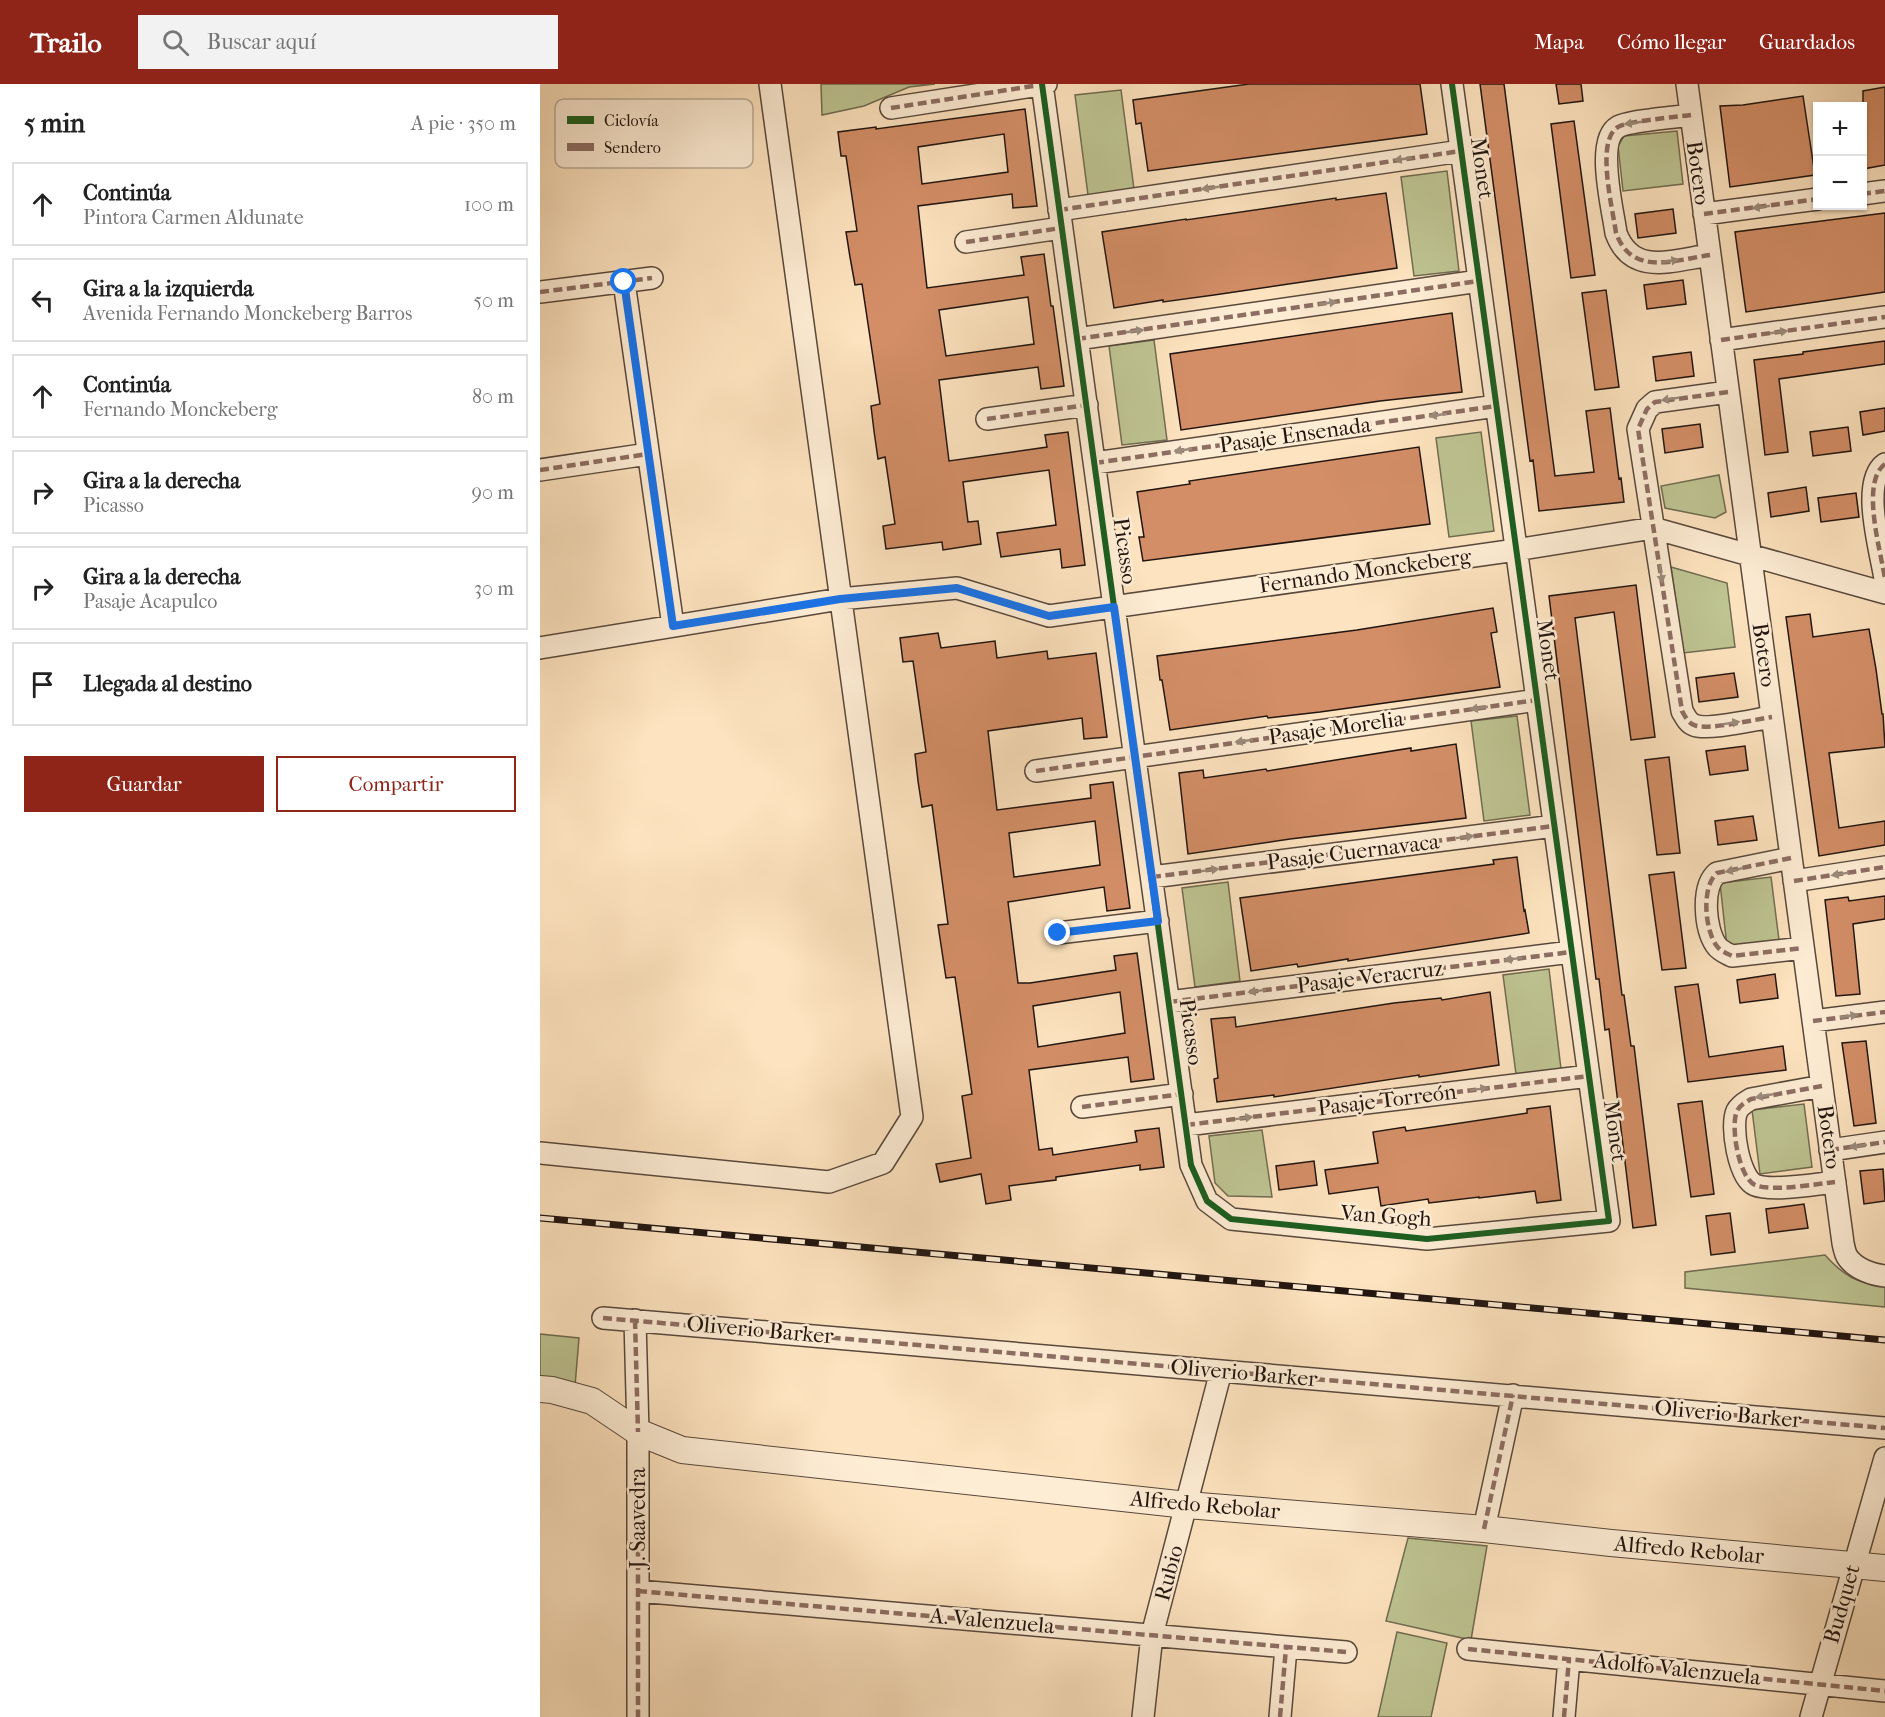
<!DOCTYPE html>
<html lang="es">
<meta charset="utf-8">
<style>
:root{--surface:#fff;--page:#f2f2f2;--text:#222;--muted:#767676;--line:#e0e0e0;--accent:#8f2418}
body{margin:0;font-family:"IM FELL French Canon",serif;background:var(--page);color:var(--text)}
.controls{position:absolute;right:18px;top:18px;display:grid;overflow:hidden;border-radius:0px;box-shadow:0 2px 4px #0004}
.controls button{width:54px;height:54px;display:grid;place-items:center;padding:0;border:0;border-bottom:2px solid var(--line);background:var(--surface);color:var(--text);font:30px sans-serif}
.stop{position:absolute;width:18px;height:18px;margin:-14px;border:4px solid #1a73e8;border-radius:50%;background:#fff}
.stop.end{background:#1a73e8;border-color:#fff;box-shadow:0 2px 6px #0008}
.list{margin:0;padding:0;list-style:none}
h2{display:flex;justify-content:space-between;align-items:center;height:78px;margin:0;padding:0 24px;font-size:26px}
h2 small{font-size:20px;font-weight:400;color:var(--muted)}
.list li{display:grid;grid-template-columns:39px 1fr auto;gap:18px;align-items:center;box-sizing:border-box;height:84px;margin:0 12px 12px;padding:0 12px;border:2px solid var(--line);border-radius:0px}
.list b{display:block;font-size:22px;white-space:nowrap}
.list p{margin:0;font-size:20px;white-space:nowrap;color:var(--muted)}
.list em{font-size:20px;font-style:normal;color:var(--muted)}
.actions{display:flex;gap:12px;padding:18px 24px}
.actions a{flex:1;padding:14px 0;border:2px solid var(--accent);border-radius:0px;text-align:center;font-size:21px;color:var(--accent)}
.actions .main{background:var(--accent);color:#fff}
.icon{flex:none;width:33px;height:33px;fill:none;stroke:currentColor;stroke-width:2;stroke-linecap:round;stroke-linejoin:round}
.map{position:relative;flex:none;width:1345px;height:1633px;overflow:hidden}
header{display:flex;align-items:center;gap:36px;box-sizing:border-box;height:84px;padding:0 30px;background:var(--accent);color:#fff}
header strong{font-size:28px}
nav{display:flex;gap:33px;margin-inline-start:auto;font-size:21px}
.search{width:420px;height:54px;background:var(--page);display:flex;align-items:center;gap:15px;box-sizing:border-box;padding:0 21px;border-radius:0px;color:var(--muted);font-size:22px}
main{display:flex}
aside{flex:1;background:var(--surface)}
.map>svg:first-child{display:block}
.green{fill:#bec492;stroke:#706c51;stroke-width:1.5}
.building{fill:#d38e67;stroke:#211510;stroke-width:1.5;fill-rule:evenodd}
.lines{fill:none;stroke-linecap:round;stroke-linejoin:round}
.minor-casing{stroke:#58483c;stroke-width:24}
.tertiary-casing{stroke:#58483c;stroke-width:28}
.minor{stroke:#feedd5;stroke-width:21}
.tertiary{stroke:#feedd5;stroke-width:26}
.rail-casing{stroke:#211510;stroke-width:7}
.rail{stroke:#feedd5;stroke-width:4.5;stroke-dasharray:14;stroke-linecap:butt}
.quiet{stroke:#8d6e63;stroke-width:4.5;stroke-dasharray:9 4.5;stroke-linecap:butt}
.cycleway-casing{stroke:#feedd5;stroke-width:10}
.cycleway{stroke:#1b5e20;stroke-width:6}
.oneway{fill:#9b8c7c}
.route{stroke:#1a73e8;stroke-width:8}
.labels{text-anchor:middle;dominant-baseline:central;stroke-width:5;stroke-linejoin:round;paint-order:stroke}
.street-label{font-size:22px;fill:#211510;stroke:#feedd5}
.key{fill:#feedd5;stroke:#bcac9a;stroke-width:1.5}
.key-label{font-size:16px;fill:#211510}
</style>
<header>
<strong>Trailo</strong>
<div class="search"><svg class="icon" aria-label="search" viewBox="0 0 24 24"><circle cx="10" cy="10" r="6"/><path d="M15 15l6 6"/></svg>Buscar aquí</div>
<nav><a>Mapa</a><a>Cómo llegar</a><a>Guardados</a></nav>
</header>
<main>
<aside>
<h2>5 min<small>A pie · 350 m</small></h2>
<ul class="list">
<li><svg class="icon" aria-label="ahead" viewBox="0 0 24 24"><path d="M12 20V5M6 11l6-6 6 6"/></svg><div><b>Continúa</b><p>Pintora Carmen Aldunate</p></div><em>100 m</em></li>
<li><svg class="icon" aria-label="left" viewBox="0 0 24 24"><path d="M17 20v-9H6M10 6l-5 5 5 5"/></svg><div><b>Gira a la izquierda</b><p>Avenida Fernando Monckeberg Barros</p></div><em>50 m</em></li>
<li><svg class="icon" aria-label="ahead" viewBox="0 0 24 24"><path d="M12 20V5M6 11l6-6 6 6"/></svg><div><b>Continúa</b><p>Fernando Monckeberg</p></div><em>80 m</em></li>
<li><svg class="icon" aria-label="right" viewBox="0 0 24 24"><path d="M7 20v-9h11M14 6l5 5-5 5"/></svg><div><b>Gira a la derecha</b><p>Picasso</p></div><em>90 m</em></li>
<li><svg class="icon" aria-label="right" viewBox="0 0 24 24"><path d="M7 20v-9h11M14 6l5 5-5 5"/></svg><div><b>Gira a la derecha</b><p>Pasaje Acapulco</p></div><em>30 m</em></li>
<li><svg class="icon" aria-label="arrive" viewBox="0 0 24 24"><path d="M6 21V4h12l-3 4 3 4H6"/></svg><div><b>Llegada al destino</b></div></li>
</ul>
<div class="actions"><a class="main">Guardar</a><a>Compartir</a></div>
</aside>
<div class="map">
<svg width="1345" height="1633" viewBox="0 0 1345 1633">
<rect width="100%" height="100%" fill="#fde3bf"/>
<filter id="stains"><feTurbulence type="fractalNoise" baseFrequency=".00333" numOctaves="4"/><feColorMatrix values="0 0 0 0 .2 0 0 0 0 .09 0 0 0 0 .02 0 0 0 .5 -.17"/></filter>
<radialGradient id="worn" r=".72"><stop offset=".6" stop-color="#630" stop-opacity="0"/><stop offset="1" stop-color="#630" stop-opacity=".3"/></radialGradient>
<path class="green" d="M 281,0 L 395,0 L 369,3 L 324,22 L 282,31 Z
M 581,6 L 594,105 L 548,111 L 535,11 Z
M 1137,47 L 1143,100 L 1083,107 L 1078,62 L 1084,52 Z
M 907,87 L 919,187 L 874,192 L 861,93 Z
M 614,256 L 627,356 L 582,361 L 569,262 Z
M 941,348 L 954,447 L 909,453 L 896,354 Z
M 1179,391 L 1186,428 L 1175,434 L 1125,424 L 1121,402 Z
M 1131,483 L 1187,499 L 1195,563 L 1143,569 Z
M 977,632 L 990,731 L 944,737 L 931,637 Z
M 1231,793 L 1239,856 L 1187,863 L 1180,799 Z
M 688,798 L 700,897 L 655,903 L 642,804 Z
M 1009,885 L 1021,985 L 976,990 L 963,891 Z
M 1264,1020 L 1272,1083 L 1220,1090 L 1212,1026 Z
M 722,1046 L 732,1113 L 688,1112 L 675,1099 L 669,1052 Z
M 1285,1171 C 1303,1191 1317,1200 1345,1202 L 1345,1223 L 1145,1204 L 1145,1188 Z
M 0,1250 L 39,1254 L 35,1302 L 0,1298 Z
M 868,1454 L 947,1462 L 931,1556 L 846,1537 Z
M 857,1548 L 907,1559 L 891,1633 L 838,1633 Z"/>
<path class="building" d="M 709,0 L 880,0 L 887,50 L 608,87 L 601,39 L 596,40 L 593,16 Z
M 940,0 L 964,0 L 1015,392 L 1054,388 L 1046,327 L 1070,324 L 1079,395 L 1081,394 L 1084,418 L 999,427 L 993,376 L 990,377 Z
M 1016,0 L 1041,0 L 1043,17 L 1019,20 Z
M 1345,3 L 1345,81 L 1323,85 L 1323,7 Z
M 1263,12 L 1275,91 L 1190,103 L 1180,22 L 1203,21 Z
M 485,25 L 497,122 L 473,124 L 472,110 L 378,122 L 387,204 L 484,191 L 481,173 L 504,170 L 511,222 L 513,222 L 524,302 L 501,305 L 498,283 L 399,296 L 409,377 L 507,363 L 505,351 L 528,348 L 545,481 L 522,484 L 520,465 L 461,473 L 457,449 L 516,441 L 509,386 L 423,398 L 428,438 L 438,437 L 441,460 L 403,466 L 402,458 L 346,465 L 343,442 L 355,440 L 345,373 L 338,375 L 334,347 L 331,322 L 340,320 L 322,200 L 315,201 L 310,173 L 306,148 L 317,147 L 306,72 L 301,72 L 298,48 L 336,43 L 336,45 ZM 464,50 L 468,88 L 382,100 L 378,63 ZM 488,213 L 494,260 L 406,272 L 399,226 Z
M 1034,37 L 1055,191 L 1031,194 L 1011,40 Z
M 846,109 L 857,184 L 674,211 L 623,218 L 623,216 L 574,224 L 562,148 L 646,135 L 646,136 L 796,114 L 796,116 Z
M 1133,125 L 1136,149 L 1098,154 L 1095,130 Z
M 1345,129 L 1345,208 L 1206,228 L 1195,148 Z
M 1143,196 L 1146,220 L 1107,225 L 1104,201 Z
M 1066,206 L 1079,303 L 1055,306 L 1042,209 Z
M 912,229 L 922,308 L 840,317 L 641,346 L 630,270 Z
M 1345,257 L 1345,280 L 1239,295 L 1248,368 L 1225,371 L 1214,276 L 1263,270 L 1263,268 Z
M 1151,268 L 1154,292 L 1116,297 L 1113,273 Z
M 1345,324 L 1345,347 L 1323,351 L 1320,328 Z
M 1160,340 L 1163,363 L 1125,369 L 1122,345 Z
M 1308,343 L 1311,367 L 1273,372 L 1270,348 Z
M 879,363 L 890,440 L 603,477 L 599,453 L 604,453 L 597,408 L 650,400 L 649,397 Z
M 1266,403 L 1269,427 L 1231,433 L 1228,409 Z
M 1316,409 L 1319,433 L 1281,438 L 1278,414 Z
M 1096,501 L 1115,653 L 1091,656 L 1074,528 L 1035,534 L 1082,911 L 1084,911 L 1091,962 L 1094,962 L 1116,1141 L 1093,1144 L 1069,945 L 1065,946 L 1059,895 L 1056,895 L 1009,512 Z
M 953,524 L 957,548 L 951,549 L 960,603 L 780,628 L 728,634 L 727,632 L 630,646 L 622,596 L 620,596 L 617,572 L 817,546 Z
M 1270,530 L 1273,553 L 1329,545 L 1336,585 L 1342,630 L 1343,630 L 1345,663 L 1289,669 L 1299,744 L 1345,737 L 1345,761 L 1279,772 L 1246,533 Z
M 398,549 L 401,564 L 455,557 L 457,574 L 507,567 L 508,575 L 556,569 L 567,653 L 544,655 L 542,634 L 448,647 L 457,726 L 551,714 L 550,701 L 573,698 L 590,824 L 567,827 L 564,803 L 468,818 L 478,899 L 490,899 L 576,886 L 574,872 L 597,869 L 614,995 L 591,998 L 588,973 L 489,986 L 499,1066 L 512,1064 L 513,1071 L 597,1058 L 595,1047 L 619,1044 L 624,1083 L 600,1086 L 600,1081 L 516,1093 L 516,1096 L 469,1102 L 471,1116 L 446,1120 L 441,1090 L 400,1098 L 396,1080 L 431,1074 L 422,1012 L 432,1010 L 415,893 L 406,894 L 398,841 L 408,840 L 392,721 L 382,723 L 378,697 L 375,670 L 386,668 L 373,577 L 363,578 L 360,554 ZM 555,737 L 560,781 L 474,793 L 469,749 ZM 580,908 L 585,949 L 498,963 L 493,922 Z
M 1194,589 L 1198,613 L 1159,618 L 1156,594 Z
M 916,660 L 926,734 L 750,755 L 648,770 L 639,689 L 663,686 L 664,694 L 726,685 L 727,687 L 871,664 L 871,667 Z
M 1205,662 L 1208,686 L 1170,691 L 1166,667 Z
M 1129,673 L 1140,769 L 1117,771 L 1105,676 Z
M 1213,732 L 1217,756 L 1178,761 L 1175,737 Z
M 977,773 L 984,827 L 985,826 L 989,849 L 808,877 L 808,875 L 758,883 L 757,880 L 711,887 L 700,814 L 954,780 L 953,776 Z
M 1134,788 L 1146,884 L 1122,886 L 1109,791 Z
M 1345,812 L 1345,835 L 1313,840 L 1320,910 L 1296,912 L 1285,816 L 1308,813 L 1309,817 Z
M 1235,890 L 1238,914 L 1200,919 L 1197,896 Z
M 1158,900 L 1169,973 L 1243,962 L 1246,986 L 1148,998 L 1135,903 Z
M 950,908 L 959,981 L 879,993 L 879,991 L 734,1013 L 734,1011 L 677,1018 L 674,995 L 678,994 L 671,935 L 695,933 L 696,943 L 854,919 L 901,914 L 902,916 Z
M 1326,957 L 1336,1039 L 1314,1042 L 1302,959 Z
M 1162,1017 L 1174,1110 L 1151,1113 L 1138,1020 Z
M 1010,1022 L 1021,1116 L 997,1119 L 995,1107 L 939,1114 L 939,1113 L 889,1119 L 888,1115 L 841,1122 L 838,1103 L 789,1110 L 785,1086 L 838,1079 L 833,1048 L 865,1043 L 866,1047 L 914,1040 L 987,1029 L 987,1025 Z
M 774,1077 L 777,1101 L 739,1106 L 736,1082 Z
M 1343,1085 L 1345,1117 L 1324,1120 L 1320,1087 Z
M 1264,1120 L 1268,1144 L 1229,1149 L 1226,1125 Z
M 1190,1129 L 1195,1168 L 1171,1171 L 1166,1132 Z"/>
<g class="lines">
<g class="minor-casing">
<path id="minor" d="M 502,0 L 651,1081 L 667,1117 L 691,1135 L 887,1155 L 1069,1137 L 912,0
M 1147,0 L 1303,1159 C 1304,1164 1305,1170 1308,1174 C 1316,1185 1333,1191 1345,1192
M 351,24 L 506,0
M 1151,31 C 1137,33 1087,37 1078,43 C 1055,56 1073,126 1076,149 C 1092,193 1134,176 1170,171
M 1322,110 L 1345,107
M 519,126 L 921,67
M 1164,130 L 1278,115
M 426,158 L 521,144
M 84,198 L 133,542
M 0,208 L 112,194
M 537,255 L 939,197
M 1181,256 L 1345,233
M 1188,308 L 1115,318 L 1107,325 L 1098,345 L 1142,627 C 1145,632 1148,639 1154,641 C 1166,647 1217,635 1232,633
M 447,335 L 547,321
M 555,379 L 956,322
M 1345,380 C 1320,398 1341,468 1345,495
M 0,386 L 108,370
M 0,564 L 300,515 L 417,504 L 509,532 L 976,466 L 1113,444 L 1345,509
M 496,687 L 997,616
M 1251,774 L 1177,789 C 1161,803 1165,845 1176,861 C 1180,867 1186,869 1192,872 L 1263,864
M 612,793 L 1014,742
M 1254,797 L 1345,783
M 518,849 L 618,837
M 629,918 L 1031,868
M 1273,937 L 1345,928
M 1282,1002 L 1211,1015 C 1206,1018 1200,1021 1197,1027 C 1190,1042 1199,1094 1215,1101 C 1232,1108 1275,1100 1295,1098
M 542,1023 L 642,1010
M 646,1041 L 1049,992
M 1290,1066 L 1345,1058
M 0,1069 L 289,1098 L 343,1079 L 372,1033 L 230,0
M 63,1234 L 1345,1344
M 95,1236 L 98,1348 L 98,1633
M 944,1445 L 973,1311
M 98,1507 L 806,1568
M 928,1565 L 1345,1607
M 603,1633 L 612,1551 L 681,1287
M 740,1633 L 746,1564
M 1024,1633 L 1029,1575
M 1271,1633 L 1345,1374"/>
</g>
<g class="tertiary-casing">
<path id="tertiary" d="M 0,1305 L 12,1306 L 52,1317 L 98,1348 L 142,1366 L 647,1421 L 944,1445 L 1071,1459 L 1345,1484"/>
</g>
<use href="#minor" class="minor"/>
<use href="#tertiary" class="tertiary"/>
<g class="rail-casing">
<path id="rail" d="M 0,1134 L 1345,1256"/>
</g>
<use href="#rail" class="rail"/>
<path class="quiet" d="M 351,24 L 506,0
M 1151,31 C 1137,33 1087,37 1078,43 C 1055,56 1073,126 1076,149 C 1092,193 1134,176 1170,171
M 1322,110 L 1345,107
M 519,126 L 921,67
M 1164,130 L 1278,115
M 426,158 L 521,144
M 84,198 L 133,542
M 0,208 L 112,194
M 537,255 L 939,197
M 1181,256 L 1345,233
M 1188,308 L 1115,318 L 1107,325 L 1098,345 L 1142,627 C 1145,632 1148,639 1154,641 C 1166,647 1217,635 1232,633
M 447,335 L 547,321
M 555,379 L 956,322
M 1345,380 C 1320,398 1341,468 1345,495
M 0,386 L 108,370
M 496,687 L 997,616
M 1251,774 L 1177,789 C 1161,803 1165,845 1176,861 C 1180,867 1186,869 1192,872 L 1263,864
M 612,793 L 1014,742
M 1254,797 L 1345,783
M 518,849 L 618,837
M 629,918 L 1031,868
M 1273,937 L 1345,928
M 1282,1002 L 1211,1015 C 1206,1018 1200,1021 1197,1027 C 1190,1042 1199,1094 1215,1101 C 1232,1108 1275,1100 1295,1098
M 542,1023 L 642,1010
M 646,1041 L 1049,992
M 1290,1066 L 1345,1058
M 63,1234 L 1345,1344
M 95,1236 L 98,1348
M 98,1423 L 98,1633
M 944,1445 L 973,1311
M 98,1507 L 806,1568
M 928,1565 L 1345,1607
M 740,1633 L 746,1564
M 1024,1633 L 1029,1575"/>
<g class="cycleway-casing">
<path id="cycleway" d="M 502,0 L 651,1081 L 667,1117 L 691,1135 L 887,1155 L 1069,1137 L 912,0"/>
</g>
<use href="#cycleway" class="cycleway"/>
</g>
<defs><path id="oneway-solid" d="M-6-.8H1V-3.2L6.5 0L1 3.2V.8H-6Z" transform="scale(1.5)"/></defs>
<g class="oneway">
<use href="#oneway-solid" transform="translate(1093 39) rotate(172)"/>
<use href="#oneway-solid" transform="translate(863 75) rotate(172)"/>
<use href="#oneway-solid" transform="translate(670 104) rotate(172)"/>
<use href="#oneway-solid" transform="translate(1221 123) rotate(173)"/>
<use href="#oneway-solid" transform="translate(1130 177) rotate(-8)"/>
<use href="#oneway-solid" transform="translate(788 219) rotate(-8)"/>
<use href="#oneway-solid" transform="translate(595 247) rotate(-8)"/>
<use href="#oneway-solid" transform="translate(1239 248) rotate(-8)"/>
<use href="#oneway-solid" transform="translate(1130 315) rotate(171)"/>
<use href="#oneway-solid" transform="translate(898 331) rotate(172)"/>
<use href="#oneway-solid" transform="translate(643 366) rotate(172)"/>
<use href="#oneway-solid" transform="translate(1121 490) rotate(81)"/>
<use href="#oneway-solid" transform="translate(939 624) rotate(172)"/>
<use href="#oneway-solid" transform="translate(1191 639) rotate(-9)"/>
<use href="#oneway-solid" transform="translate(704 657) rotate(172)"/>
<use href="#oneway-solid" transform="translate(925 753) rotate(-7)"/>
<use href="#oneway-solid" transform="translate(670 786) rotate(-7)"/>
<use href="#oneway-solid" transform="translate(1194 786) rotate(168)"/>
<use href="#oneway-solid" transform="translate(1300 790) rotate(171)"/>
<use href="#oneway-solid" transform="translate(973 875) rotate(173)"/>
<use href="#oneway-solid" transform="translate(717 907) rotate(173)"/>
<use href="#oneway-solid" transform="translate(1309 932) rotate(-8)"/>
<use href="#oneway-solid" transform="translate(939 1005) rotate(-7)"/>
<use href="#oneway-solid" transform="translate(1224 1012) rotate(169)"/>
<use href="#oneway-solid" transform="translate(704 1034) rotate(-7)"/>
<use href="#oneway-solid" transform="translate(1318 1062) rotate(172)"/>
</g>
<g class="lines">
<path class="route" d="M 84,198 L 133,542 L 300,515 L 417,504 L 509,532 L 574,523 L 618,837 L 518,849"/>
</g>
<g class="labels">
<g class="street-label">
<text transform="translate(942 84) rotate(82)">Monet</text>
<text transform="translate(1158 89) rotate(82)">Botero</text>
<text transform="translate(755 351) rotate(-8)">Pasaje Ensenada</text>
<text transform="translate(585 467) rotate(82)">Picasso</text>
<text transform="translate(825 487) rotate(-8)">Fernando Monckeberg</text>
<text transform="translate(1008 566) rotate(82)">Monet</text>
<text transform="translate(1224 571) rotate(82)">Botero</text>
<text transform="translate(796 644) rotate(-8)">Pasaje Morelia</text>
<text transform="translate(813 768) rotate(-7)">Pasaje Cuernavaca</text>
<text transform="translate(830 893) rotate(-7)">Pasaje Veracruz</text>
<text transform="translate(651 948) rotate(82)">Picasso</text>
<text transform="translate(847 1016) rotate(-7)">Pasaje Torreón</text>
<text transform="translate(1075 1047) rotate(82)">Monet</text>
<text transform="translate(1289 1053) rotate(82)">Botero</text>
<text transform="translate(846 1132) rotate(4)">Van Gogh</text>
<text transform="translate(220 1246) rotate(5)">Oliverio Barker</text>
<text transform="translate(704 1289) rotate(5)">Oliverio Barker</text>
<text transform="translate(1188 1330) rotate(5)">Oliverio Barker</text>
<text transform="translate(665 1421) rotate(5)">Alfredo Rebolar</text>
<text transform="translate(98 1434) rotate(-90)">J. Saavedra</text>
<text transform="translate(1149 1466) rotate(5)">Alfredo Rebolar</text>
<text transform="translate(629 1489) rotate(-75)">Rubio</text>
<text transform="translate(1302 1520) rotate(-74)">Budquet</text>
<text transform="translate(452 1537) rotate(5)">A. Valenzuela</text>
<text transform="translate(1137 1585) rotate(6)">Adolfo Valenzuela</text>
</g>
</g>
<rect x="15" y="15" width="198" height="69" rx="9" class="key"/>
<rect x="27" y="32" width="27" height="8" fill="#1b5e20"/>
<rect x="27" y="59" width="27" height="8" fill="#8d6e63"/>
<g class="key-label">
<text x="64" y="42">Ciclovía</text>
<text x="64" y="69">Sendero</text>
</g>
<rect width="100%" height="100%" filter="url(#stains)"/>
<rect width="100%" height="100%" fill="url(#worn)"/>
</svg>
<div class="controls">
<button>+</button>
<button>−</button>
</div>
<div class="stop" style="left:84px;top:198px"></div>
<div class="stop end" style="left:518px;top:849px"></div>
</div>
</main>
